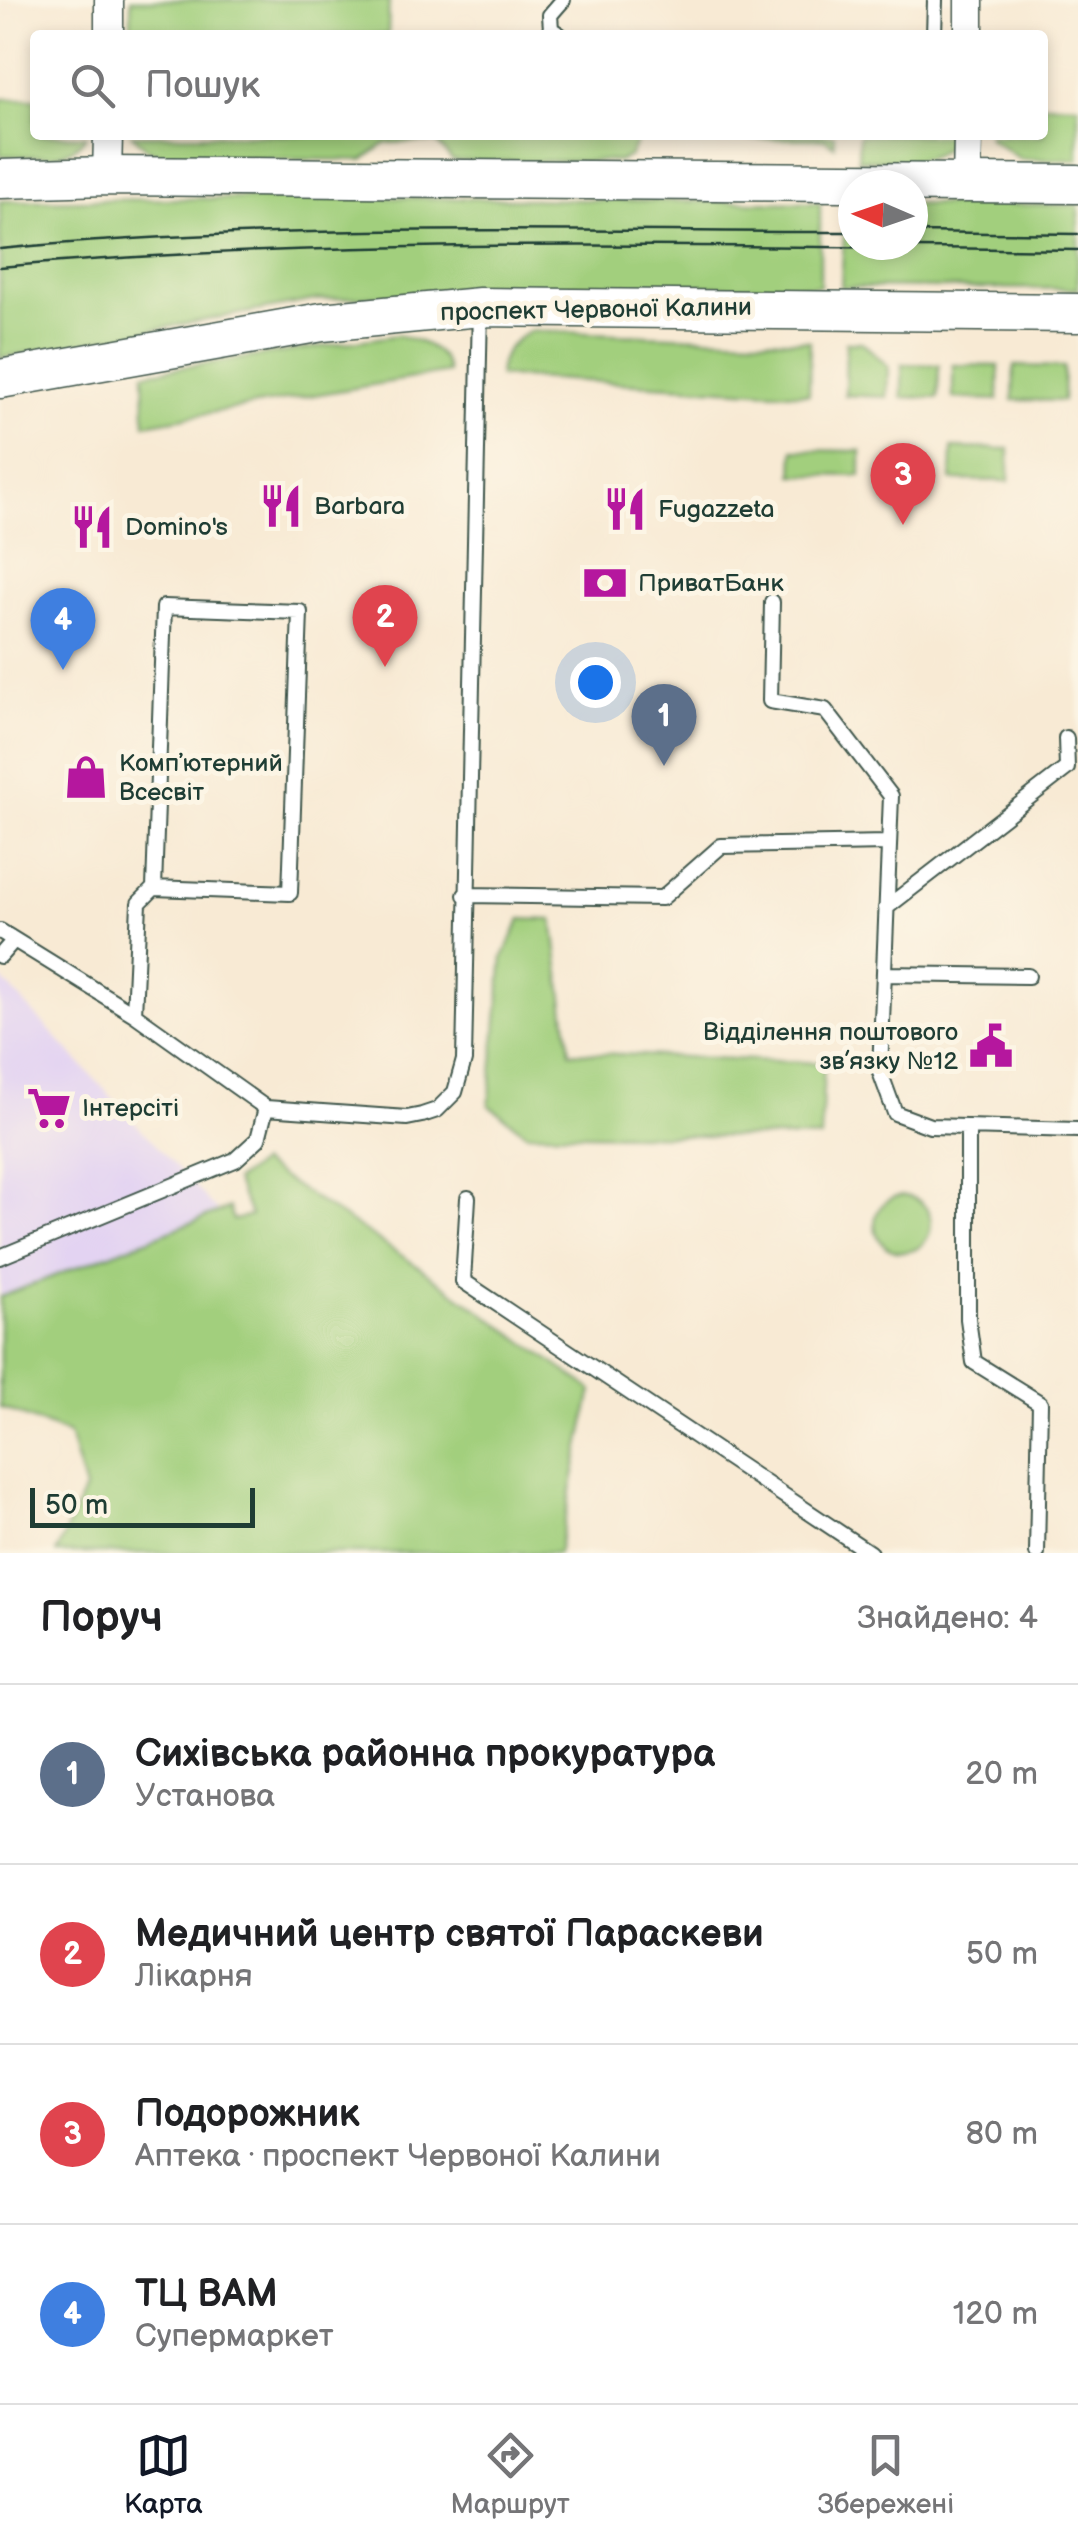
<!DOCTYPE html>
<html lang="uk">
<meta charset="utf-8">
<style>
:root{--surface:#fff;--page:#f2f2f2;--text:#202124;--muted:#757577;--line:#e0e0e0;--accent:#111827}
body{margin:0;font-family:"Balsamiq Sans",sans-serif;background:var(--page);color:var(--text)}
.compass{position:absolute;left:838px;top:170px;width:90px;height:90px;border-radius:50%;background:var(--surface);box-shadow:0 5px 15px #0003;rotate:272deg}
.scale{position:absolute;left:30px;bottom:25px;width:225px;box-sizing:border-box;padding-left:10px;border:5px solid #1f3d34;border-top:0;font-size:28px;line-height:35px;white-space:nowrap;color:#1f3d34;-webkit-text-stroke:8px #fcf5e5;paint-order:stroke}
.you{position:absolute;left:595px;top:682px;width:35px;height:35px;margin:-25px;border:8px solid #fff;border-radius:50%;background:#1a73e8;box-shadow:0 0 0 15px #1a73e833}
.badge{display:grid;place-items:center;width:65px;height:65px;border-radius:50%;background:var(--accent);color:#fff;font-size:32px;font-weight:700}
.pin{position:absolute;translate:-50% -82px;filter:drop-shadow(0 2px 5px #0008)}
.pin::after{content:'';position:absolute;top:52px;width:35px;height:30px;background:inherit;clip-path:polygon(0 0,100% 0,50% 100%)}
.list{margin:0;padding:0;list-style:none}
h2{display:flex;justify-content:space-between;align-items:center;height:130px;margin:0;padding:0 40px;font-size:42px}
h2 small{font-size:32px;font-weight:400;color:var(--muted)}
.list li{display:grid;grid-template-columns:65px 1fr auto;gap:30px;align-items:center;box-sizing:border-box;height:180px;padding:0 40px;border-top:2px solid var(--line)}
.list b{display:block;font-size:38px;white-space:nowrap}
.list p{margin:0;font-size:32px;white-space:nowrap;color:var(--muted)}
.list em{font-size:32px;font-style:normal;color:var(--muted)}
.icon{flex:none;width:55px;height:55px;fill:none;stroke:currentColor;stroke-width:2;stroke-linecap:round;stroke-linejoin:round}
.map{position:relative;flex:none;width:1078px;height:1553px;overflow:hidden}
.search{position:absolute;background:var(--surface);box-shadow:0 5px 15px #0003;left:30px;right:30px;top:30px;height:110px;display:flex;align-items:center;gap:25px;box-sizing:border-box;padding:0 35px;border-radius:10px;color:var(--muted);font-size:38px}
.sheet{height:850px;background:var(--surface)}
nav{display:flex;justify-content:space-around;align-items:center;box-sizing:border-box;height:140px;border-top:2px solid var(--line);background:var(--surface);font-size:28px;color:var(--muted)}
nav a{display:grid;justify-items:center;gap:5px}
nav .on{color:var(--accent)}
.map>svg:first-child{display:block}
.built{fill:#e3d3f2}
.green{fill:#a2cf7d;stroke:#608658;stroke-width:2.5}
.lines{fill:none;stroke-linecap:round;stroke-linejoin:round}
.service-casing{stroke:#40574c;stroke-width:18}
.minor-casing{stroke:#40574c;stroke-width:31}
.secondary-casing{stroke:#40574c;stroke-width:41}
.service{stroke:#fff;stroke-width:14}
.minor{stroke:#fff;stroke-width:28}
.secondary{stroke:#fff;stroke-width:38}
.tram{stroke:#1f3d34;stroke-width:2.5}
.labels{text-anchor:middle;dominant-baseline:central;stroke-width:10;stroke-linejoin:round;paint-order:stroke}
.street-label{font-size:25px;fill:#1f3d34;stroke:#fcf5e5}
.poi-label{font-size:25px;fill:#1f3d34;stroke:#fcf5e5;text-anchor:start}
</style>
<div class="map">
<svg width="1078" height="1553" viewBox="0 0 1078 1553">
<rect width="100%" height="100%" fill="#fcf5e5"/>
<filter id="ink" filterUnits="userSpaceOnUse"><feTurbulence type="fractalNoise" baseFrequency=".01" numOctaves="2"/><feDisplacementMap in="SourceGraphic" scale="20" xChannelSelector="R" yChannelSelector="G"/><feConvolveMatrix kernelMatrix="1 2 1 2 8 2 1 2 1" color-interpolation-filters="sRGB"/></filter>
<filter id="wash" filterUnits="userSpaceOnUse"><feTurbulence type="fractalNoise" baseFrequency=".0048" numOctaves="4" result="noise"/><feDisplacementMap in="SourceGraphic" scale="40" xChannelSelector="R" yChannelSelector="G"/><feGaussianBlur stdDeviation="2.25" result="paint"/><feColorMatrix in="noise" values="0 0 0 0 0 0 0 0 0 0 0 0 0 0 0 0 0 1.4 0 .05"/><feComposite in="paint" operator="in"/></filter>
<g filter="url(#wash)">
<rect width="100%" height="100%" fill="#f8ead4"/>
<path class="built" d="M 0,977 L 221,1215 L 0,1297 Z"/>
<path class="green" d="M 131,0 L 389,0 L 388,35 L 131,35 Z
M 0,99 L 35,99 L 35,135 L 86,136 C 69,163 29,155 0,156 Z
M 1043,104 L 1078,105 L 1078,160 L 1020,159 L 990,139 L 988,135 L 1043,135 Z
M 132,135 L 834,135 L 834,146 L 825,139 L 638,139 L 630,156 L 619,161 L 453,161 L 436,142 L 386,143 L 363,160 L 168,158 L 147,149 Z
M 859,135 L 956,135 C 937,169 891,161 858,160 Z
M 359,197 L 820,203 L 820,286 L 524,287 L 315,300 L 0,358 L 0,201 Z
M 846,203 L 853,203 L 853,245 L 913,245 L 913,204 L 1078,205 L 1078,289 L 841,287 Z
M 531,331 L 810,341 L 809,394 L 499,376 C 500,354 512,340 531,331 Z
M 398,335 C 419,341 444,347 448,372 L 145,424 L 144,373 Z
M 846,342 L 862,342 L 888,366 L 887,397 L 845,395 Z
M 902,364 L 939,365 L 938,398 L 902,397 Z
M 953,365 L 999,366 L 998,400 L 953,398 Z
M 1014,366 L 1064,367 L 1063,401 L 1013,400 Z
M 952,448 L 1009,449 L 1009,481 L 951,480 Z
M 794,450 L 861,451 L 861,476 L 793,475 Z
M 521,919 L 553,920 L 570,1052 L 824,1063 L 821,1138 L 526,1133 L 489,1105 L 503,957 Z
M 260,1163 L 416,1265 L 592,1390 L 558,1553 L 56,1553 L 85,1490 L 69,1434 L 0,1407 L 0,1297 L 229,1208 L 233,1220 L 251,1216 L 235,1181 Z
M875 1224a28 28 0 1 1 56 0a28 28 0 1 1-56 0Z"/>
</g>
<g filter="url(#ink)">
<g class="lines">
<g class="service-casing">
<path id="service" d="M 560,35 L 551,29 L 550,15 L 563,0
M 934,35 L 935,0
M 772,602 L 770,701 L 825,710 L 891,796 L 880,1072 L 895,1113 L 930,1126 L 1078,1130
M 465,895 L 662,898 L 721,846 L 887,843
M 886,908 L 1067,768 L 1066,738
M 0,931 L 134,1014 L 266,1108 L 407,1118 L 422,1115 L 437,1110 L 455,1092 L 464,1060 L 480,308
M 0,956 L 14,940
M 884,974 L 1028,976
M 134,1014 L 139,903 L 154,888 L 164,607 L 300,612 L 290,893 L 154,888
M 968,1127 L 968,1319 L 974,1362 L 1040,1403 L 1037,1553
M 468,1198 L 463,1281 L 870,1553
M 0,1257 L 235,1160 L 258,1139 L 266,1108"/>
</g>
<g class="minor-casing">
<path id="minor" d="M 109,35 L 109,0
M 969,35 L 969,0
M 107,176 L 108,135
M 967,183 L 968,135"/>
</g>
<g class="secondary-casing">
<path id="secondary" d="M 0,179 L 107,176 L 1078,184
M 0,379 L 322,322 L 480,307 L 1078,313"/>
</g>
<use href="#service" class="service"/>
<use href="#minor" class="minor"/>
<use href="#secondary" class="secondary"/>
<path class="tram" d="M 913,232 L 1078,234
M 0,249 C 285,222 567,232 853,232
M 0,267 C 358,236 719,246 1078,250"/>
</g>
</g>
<defs>
<g id="restaurant-bare" transform="scale(3.45)"><path d="M-5-6h1v4h1v-4h1v4h1v-4h1v5L-1.5 .5V6h-2V.5L-5-1ZM5-6V6H3V1.5H1.5Q1.5-4 5-6Z" fill="#b5179e" stroke="#fcf5e5" stroke-width="2.5" paint-order="stroke"/></g>
<g id="bank-bare" transform="scale(3.45)"><path d="M-6-4H6V4H-6ZM0-2.3a2.3 2.3 0 1 0 0 4.6a2.3 2.3 0 1 0 0-4.6Z" fill="#b5179e" stroke="#fcf5e5" stroke-width="2.5" paint-order="stroke"/></g>
<g id="shop-bare" transform="scale(3.45)"><path d="M-5-2.5h2.3a2.7 3.5 0 0 1 5.4 0H5L5.5 6h-11ZM-1.5-2.5h3a1.5 2.3 0 0 0-3 0Z" fill="#b5179e" stroke="#fcf5e5" stroke-width="2.5" paint-order="stroke"/></g>
<g id="civic-bare" transform="scale(3.45)"><path d="M-.6-6.5H3V-4.5H.6V-3L4-1V1h2V6H-6V1h2V-1L-.6-3ZM-1.2 2.5V6h2.4V2.5Z" fill="#b5179e" stroke="#fcf5e5" stroke-width="2.5" paint-order="stroke"/></g>
<g id="supermarket-bare" transform="scale(3.45)"><path d="M-6-5.5h2.5l.6 2H6L4.5 2H-2.5L-4.4-4H-6ZM-1.5 3.2a1.3 1.3 0 1 0 .1 0ZM3 3.2a1.3 1.3 0 1 0 .1 0Z" fill="#b5179e" stroke="#fcf5e5" stroke-width="2.5" paint-order="stroke"/></g>
</defs>
<g fill-rule="evenodd">
<use href="#restaurant-bare" x="281" y="506"/>
<use href="#restaurant-bare" x="625" y="509"/>
<use href="#restaurant-bare" x="92" y="527"/>
<use href="#bank-bare" x="605" y="583"/>
<use href="#shop-bare" x="86" y="777"/>
<use href="#civic-bare" x="991" y="1046"/>
<use href="#supermarket-bare" x="49" y="1108"/>
</g>
<g class="labels">
<g class="street-label">
<text transform="translate(596 310) rotate(-1)">проспект Червоної Калини</text>
</g>
<g class="poi-label">
<text x="314" y="506">Barbara</text>
<text x="658" y="509">Fugazzeta</text>
<text x="125" y="527">Domino's</text>
<text x="638" y="583">ПриватБанк</text>
<text x="119" y="763">Компʼютерний<tspan x="119" dy="29">Всесвіт</tspan></text>
<text x="958" y="1032" text-anchor="end">Відділення поштового<tspan x="958" dy="29">зв’язку №12</tspan></text>
<text x="82" y="1108">Інтерсіті</text>
</g>
</g>
</svg>
<svg class="compass" viewBox="-18 -18 36 36"><path d="M0-13l5 13h-10z" fill="#e53935"/><path d="M0 13l5-13h-10z" fill="#757577"/></svg>
<div class="scale">50 m</div>
<div class="you"></div>
<div class="pin badge" style="left:664px;top:766px;background:#5c6f8a">1</div>
<div class="pin badge" style="left:385px;top:667px;background:#e0444e">2</div>
<div class="pin badge" style="left:903px;top:525px;background:#e0444e">3</div>
<div class="pin badge" style="left:63px;top:670px;background:#3f7fe0">4</div>
<div class="search"><svg class="icon" aria-label="search" viewBox="0 0 24 24"><circle cx="10" cy="10" r="6"/><path d="M15 15l6 6"/></svg>Пошук</div>
</div>
<section class="sheet">
<h2>Поруч<small>Знайдено: 4</small></h2>
<ul class="list">
<li><span class="badge" style="background:#5c6f8a">1</span><div><b>Сихівська районна прокуратура</b><p>Установа</p></div><em>20 m</em></li>
<li><span class="badge" style="background:#e0444e">2</span><div><b>Медичний центр святої Параскеви</b><p>Лікарня</p></div><em>50 m</em></li>
<li><span class="badge" style="background:#e0444e">3</span><div><b>Подорожник</b><p>Аптека · проспект Червоної Калини</p></div><em>80 m</em></li>
<li><span class="badge" style="background:#3f7fe0">4</span><div><b>ТЦ ВАМ</b><p>Супермаркет</p></div><em>120 m</em></li>
</ul>
</section>
<nav>
<a class="on"><svg class="icon" aria-label="map" viewBox="0 0 24 24"><path d="M3 6l6-2 6 2 6-2v14l-6 2-6-2-6 2zM9 4v14M15 6v14"/></svg>Карта</a>
<a><svg class="icon" aria-label="directions" viewBox="0 0 24 24"><path d="M12 3l9 9-9 9-9-9zM9 14v-3h6M13 9l2 2-2 2"/></svg>Маршрут</a>
<a><svg class="icon" aria-label="saved" viewBox="0 0 24 24"><path d="M7 4h10v16l-5-4-5 4z"/></svg>Збережені</a>
</nav>
